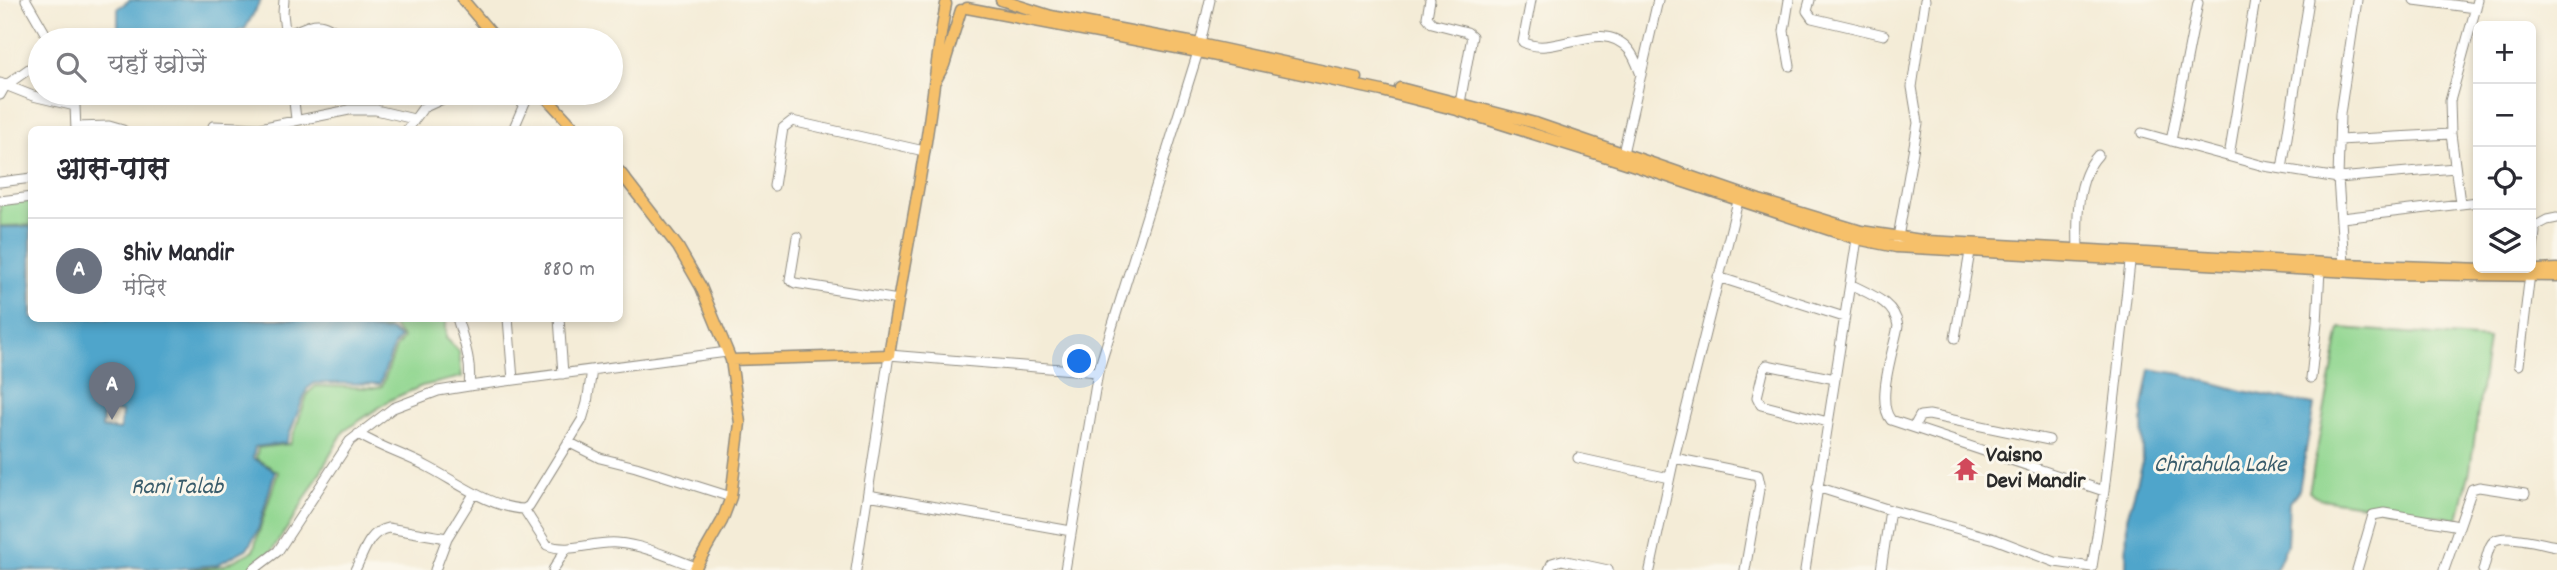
<!DOCTYPE html>
<html lang="hi">
<meta charset="utf-8">
<style>
:root{--surface:#fff;--page:#f7f7f7;--text:#2b2b33;--muted:#7c7c81;--line:#e1e1e2;--accent:#d93025}
body{margin:0;font-family:Dekko,"Playpen Sans Deva",sans-serif;background:var(--page);color:var(--text)}
.controls{position:absolute;right:21px;top:21px;display:grid;overflow:hidden;border-radius:10px;box-shadow:0 4px 10px #0003}
.controls button{width:63px;height:63px;display:grid;place-items:center;padding:0;border:0;border-bottom:2px solid var(--line);background:var(--surface);color:var(--text);font:35px sans-serif}
.you{position:absolute;left:1080px;top:362px;width:24px;height:24px;margin:-18px;border:5px solid #fff;border-radius:50%;background:#1a73e8;box-shadow:0 0 0 10px #1a73e833}
.badge{display:grid;place-items:center;width:46px;height:46px;border-radius:50%;background:var(--accent);color:#fff;font-size:23px;font-weight:700}
.pin{position:absolute;translate:-50% -58px;filter:drop-shadow(0 2px 4px #0008)}
.pin::after{content:'';position:absolute;top:37px;width:24px;height:21px;background:inherit;clip-path:polygon(0 0,100% 0,50% 100%)}
.list{margin:0;padding:0;list-style:none}
h2{display:flex;justify-content:space-between;align-items:center;height:91px;margin:0;padding:0 28px;font-size:30px}
h2 small{font-size:23px;font-weight:400;color:var(--muted)}
.list li{display:grid;grid-template-columns:46px 1fr auto;gap:21px;align-items:center;box-sizing:border-box;height:105px;padding:0 28px;border-top:2px solid var(--line)}
.list b{display:block;font-size:26px;white-space:nowrap}
.list p{margin:0;font-size:23px;white-space:nowrap;color:var(--muted)}
.list em{font-size:23px;font-style:normal;color:var(--muted)}
.icon{flex:none;width:38px;height:38px;fill:none;stroke:currentColor;stroke-width:2;stroke-linecap:round;stroke-linejoin:round}
.map{position:relative;flex:none;width:2557px;height:570px;overflow:hidden}
.search{position:absolute;background:var(--surface);box-shadow:0 4px 10px #0003;left:28px;top:28px;width:595px;height:77px;display:flex;align-items:center;gap:18px;box-sizing:border-box;padding:0 24px;border-radius:38px;color:var(--muted);font-size:26px}
.panel{position:absolute;background:var(--surface);box-shadow:0 4px 10px #0003;left:28px;top:126px;width:595px;height:196px;border-radius:10px}
.map>svg:first-child{display:block}
.green{fill:#90d68f;stroke:#5e805d;stroke-width:2}
.water{fill:#4fa5cb;stroke:#3d687b;stroke-width:2;fill-rule:evenodd}
.lines{fill:none;stroke-linecap:round;stroke-linejoin:round}
.minor-casing{stroke:#908c81;stroke-width:11}
.major-casing{stroke:#908c81;stroke-width:13}
.minor{stroke:#fff;stroke-width:9}
.major{stroke:#f6c06b;stroke-width:10}
.labels{text-anchor:middle;dominant-baseline:central;stroke-width:6;stroke-linejoin:round;paint-order:stroke}
.poi-label{font-size:23px;font-weight:bold;fill:#2b2b2b;stroke:#fbf7ec;text-anchor:start}
.water-label{font-size:24px;font-style:italic;fill:#395c6b;stroke:#fbf7ec}
</style>
<div class="map">
<svg width="2557" height="570" viewBox="0 0 2557 570">
<rect width="100%" height="100%" fill="#fbf7ec"/>
<filter id="ink" filterUnits="userSpaceOnUse"><feTurbulence type="fractalNoise" baseFrequency=".0143" numOctaves="2"/><feDisplacementMap in="SourceGraphic" scale="14" xChannelSelector="R" yChannelSelector="G"/><feConvolveMatrix kernelMatrix="1 2 1 2 8 2 1 2 1" color-interpolation-filters="sRGB"/></filter>
<filter id="wash" filterUnits="userSpaceOnUse"><feTurbulence type="fractalNoise" baseFrequency=".00686" numOctaves="4" result="noise"/><feDisplacementMap in="SourceGraphic" scale="28" xChannelSelector="R" yChannelSelector="G"/><feGaussianBlur stdDeviation="1.57" result="paint"/><feColorMatrix in="noise" values="0 0 0 0 0 0 0 0 0 0 0 0 0 0 0 0 0 1.4 0 .05"/><feComposite in="paint" operator="in"/></filter>
<g filter="url(#wash)">
<rect width="100%" height="100%" fill="#f4ecd7"/>
<path class="green" d="M 31,199 L 31,225 L 0,226 L 0,203 Z
M 335,319 L 446,319 L 446,338 L 459,351 L 462,377 L 422,386 L 392,399 L 344,431 L 292,521 L 268,556 L 248,570 L 189,570 L 223,566 L 253,551 L 278,472 L 256,458 L 258,448 L 290,444 L 308,393 L 316,386 L 376,388 L 382,386 L 396,348 L 403,338 L 392,325 L 385,329 L 338,324 Z
M 2340,328 L 2488,339 L 2470,470 L 2458,519 L 2321,499 L 2309,492 Z"/>
<path class="water" d="M 130,0 L 261,0 L 245,29 L 238,31 L 238,40 L 114,40 L 118,36 L 118,8 Z
M 196,93 L 257,93 L 245,100 Z
M 0,227 L 31,227 L 32,318 L 328,319 L 336,326 L 385,331 L 391,330 L 400,338 L 394,346 L 380,384 L 315,383 L 307,389 L 286,443 L 255,447 L 253,458 L 275,471 L 258,530 L 248,548 L 217,565 L 164,570 L 132,567 L 102,570 L 0,570 ZM 104,410 L 122,412 L 120,430 L 102,428 Z
M 2150,369 L 2181,374 L 2243,391 L 2314,405 L 2299,490 L 2289,502 L 2287,544 L 2276,570 L 2126,570 L 2127,518 L 2143,462 L 2142,412 Z"/>
</g>
<g filter="url(#ink)">
<g class="lines">
<g class="minor-casing">
<path id="minor" d="M 26,0 L 49,40
M 284,0 L 283,13 L 286,40
M 1430,0 L 1427,17 L 1432,23 L 1467,32 L 1472,36 L 1460,103
M 1531,0 L 1523,42 C 1554,59 1601,16 1629,50 C 1635,57 1638,67 1641,75
M 1789,0 L 1784,31 L 1790,66
M 1810,0 L 1807,11 L 1812,18 L 1884,35
M 2357,0 L 2340,114 L 2338,178 L 2455,168
M 2414,0 L 2476,8
M 286,35 C 318,22 318,17 346,40
M 1200,44 L 1210,0
M 0,83 L 33,96 L 75,106 L 76,130
M 72,93 L 75,106
M 293,93 L 296,119
M 0,95 L 5,86 L 40,61
M 213,126 L 260,128 L 349,110 L 376,110 L 414,119
M 76,127 L 109,126 L 123,130
M 407,130 L 423,108 L 445,98 L 452,93
M 513,130 L 529,93
M 2142,133 L 2264,166 L 2338,178 L 2344,264
M 2339,140 L 2451,134
M 2171,141 L 2198,3
M 1623,153 L 1658,0
M 2229,156 L 2255,0
M 2282,169 L 2309,0
M 0,182 L 32,178
M 774,186 L 783,128 L 792,121 L 924,151
M 0,201 L 32,197
M 1738,201 L 1674,458 L 1758,475 L 1760,484 L 1745,570
M 2460,203 L 2451,134 L 2450,101 L 2478,0
M 2342,218 L 2478,202
M 2534,227 L 2547,220 L 2557,218
M 797,237 L 790,280 L 795,283 L 898,300
M 1897,243 L 1918,123 L 1912,87 L 1925,0
M 2078,249 C 2077,219 2076,179 2098,155
M 1718,277 L 1844,317
M 1850,284 C 1869,294 1895,302 1898,326 C 1894,349 1875,402 1891,420 L 2104,491
M 457,318 C 464,342 472,361 469,386
M 508,318 L 513,380
M 559,318 L 563,374
M 1955,338 L 1970,252
M 2519,365 L 2535,232 L 2531,224
M 2311,378 L 2317,323 L 2320,270
M 1828,422 L 1761,405 L 1757,397 L 1764,368 L 1767,365 L 1835,379
M 1914,427 L 1920,416 L 1929,415 L 2049,440
M 358,434 C 381,448 406,455 428,467 C 457,482 491,508 524,509 L 529,506 L 582,420 L 587,403 L 592,370
M 568,442 L 600,458 L 636,467 L 731,497
M 1578,458 L 1669,478
M 1817,487 L 1890,510 L 1995,539 L 2055,562 L 2092,567 L 2104,491 L 2131,254
M 868,495 L 1071,531
M 524,509 L 547,545 C 570,554 593,541 617,543 C 644,545 671,558 696,567
M 253,570 L 278,551 L 350,441 L 393,408 L 438,391 L 469,386 L 727,352
M 355,570 C 364,553 368,532 388,528 L 447,538
M 435,570 L 447,538 L 474,494
M 553,570 L 566,549
M 856,570 L 889,355 L 1098,372
M 1065,570 L 1098,372 L 1198,52
M 1549,570 L 1552,563 L 1562,560 L 1608,570
M 1650,570 L 1674,458
M 1805,570 L 1857,239
M 1881,570 L 1890,510
M 2357,570 L 2373,515 L 2384,513 L 2459,526
M 2444,570 L 2472,489 L 2479,487 L 2525,494
M 2483,570 C 2486,562 2487,550 2492,543 C 2500,531 2543,544 2557,546"/>
</g>
<g class="major-casing">
<path id="major" d="M 463,0 L 497,40
M 1001,0 L 1051,16 L 1200,44 L 1357,78
M 967,8 L 1198,52 L 1382,91 L 1457,110 L 1623,162 L 1857,239 L 1896,247 L 2387,274 L 2557,276
M 936,80 L 944,65 L 961,10
M 1400,88 L 1535,123 L 1759,200 L 1861,231 L 1928,241 L 2344,264 L 2484,269
M 542,93 L 576,130
M 620,172 L 678,247 L 701,287 L 731,360 L 740,423 L 731,497 L 722,521 L 694,570
M 2538,270 L 2557,269
M 731,360 L 889,355 C 900,286 914,217 925,148 C 933,100 937,52 946,4"/>
</g>
<use href="#minor" class="minor"/>
<use href="#major" class="major"/>
</g>
</g>
<defs>
<g id="temple-bare" transform="scale(1.89)"><path d="M0-6L5-2H3V0L6.5 2.5H4V6H1.5V3h-3V6H-4V2.5H-6.5L-3 0V-2H-5Z" fill="#d1495b" stroke="#fbf7ec" stroke-width="2.5" paint-order="stroke"/></g>
</defs>
<g fill-rule="evenodd">
<use href="#temple-bare" x="1966" y="469"/>
</g>
<g class="labels">
<g class="poi-label">
<text x="1986" y="456">Vaisno<tspan x="1986" dy="26">Devi Mandir</tspan></text>
</g>
<g class="water-label">
<text x="2220" y="466">Chirahula Lake</text>
<text x="177" y="488">Rani Talab</text>
</g>
</g>
</svg>
<div class="controls">
<button>+</button>
<button>−</button>
<button><svg class="icon" aria-label="locate" viewBox="0 0 24 24"><circle cx="12" cy="12" r="6"/><path d="M12 2v4M12 18v4M2 12h4M18 12h4"/></svg></button>
<button><svg class="icon" aria-label="layers" viewBox="0 0 24 24"><path d="M12 4l9 5-9 5-9-5zM3 14l9 5 9-5"/></svg></button>
</div>
<div class="you"></div>
<div class="pin badge" style="left:112px;top:420px;background:#6b7280">A</div>
<div class="search"><svg class="icon" aria-label="search" viewBox="0 0 24 24"><circle cx="10" cy="10" r="6"/><path d="M15 15l6 6"/></svg>यहाँ खोजें</div>
<section class="panel">
<h2>आस-पास<small></small></h2>
<ul class="list">
<li><span class="badge" style="background:#6b7280">A</span><div><b>Shiv Mandir</b><p>मंदिर</p></div><em>880 m</em></li>
</ul>
</section>
</div>
